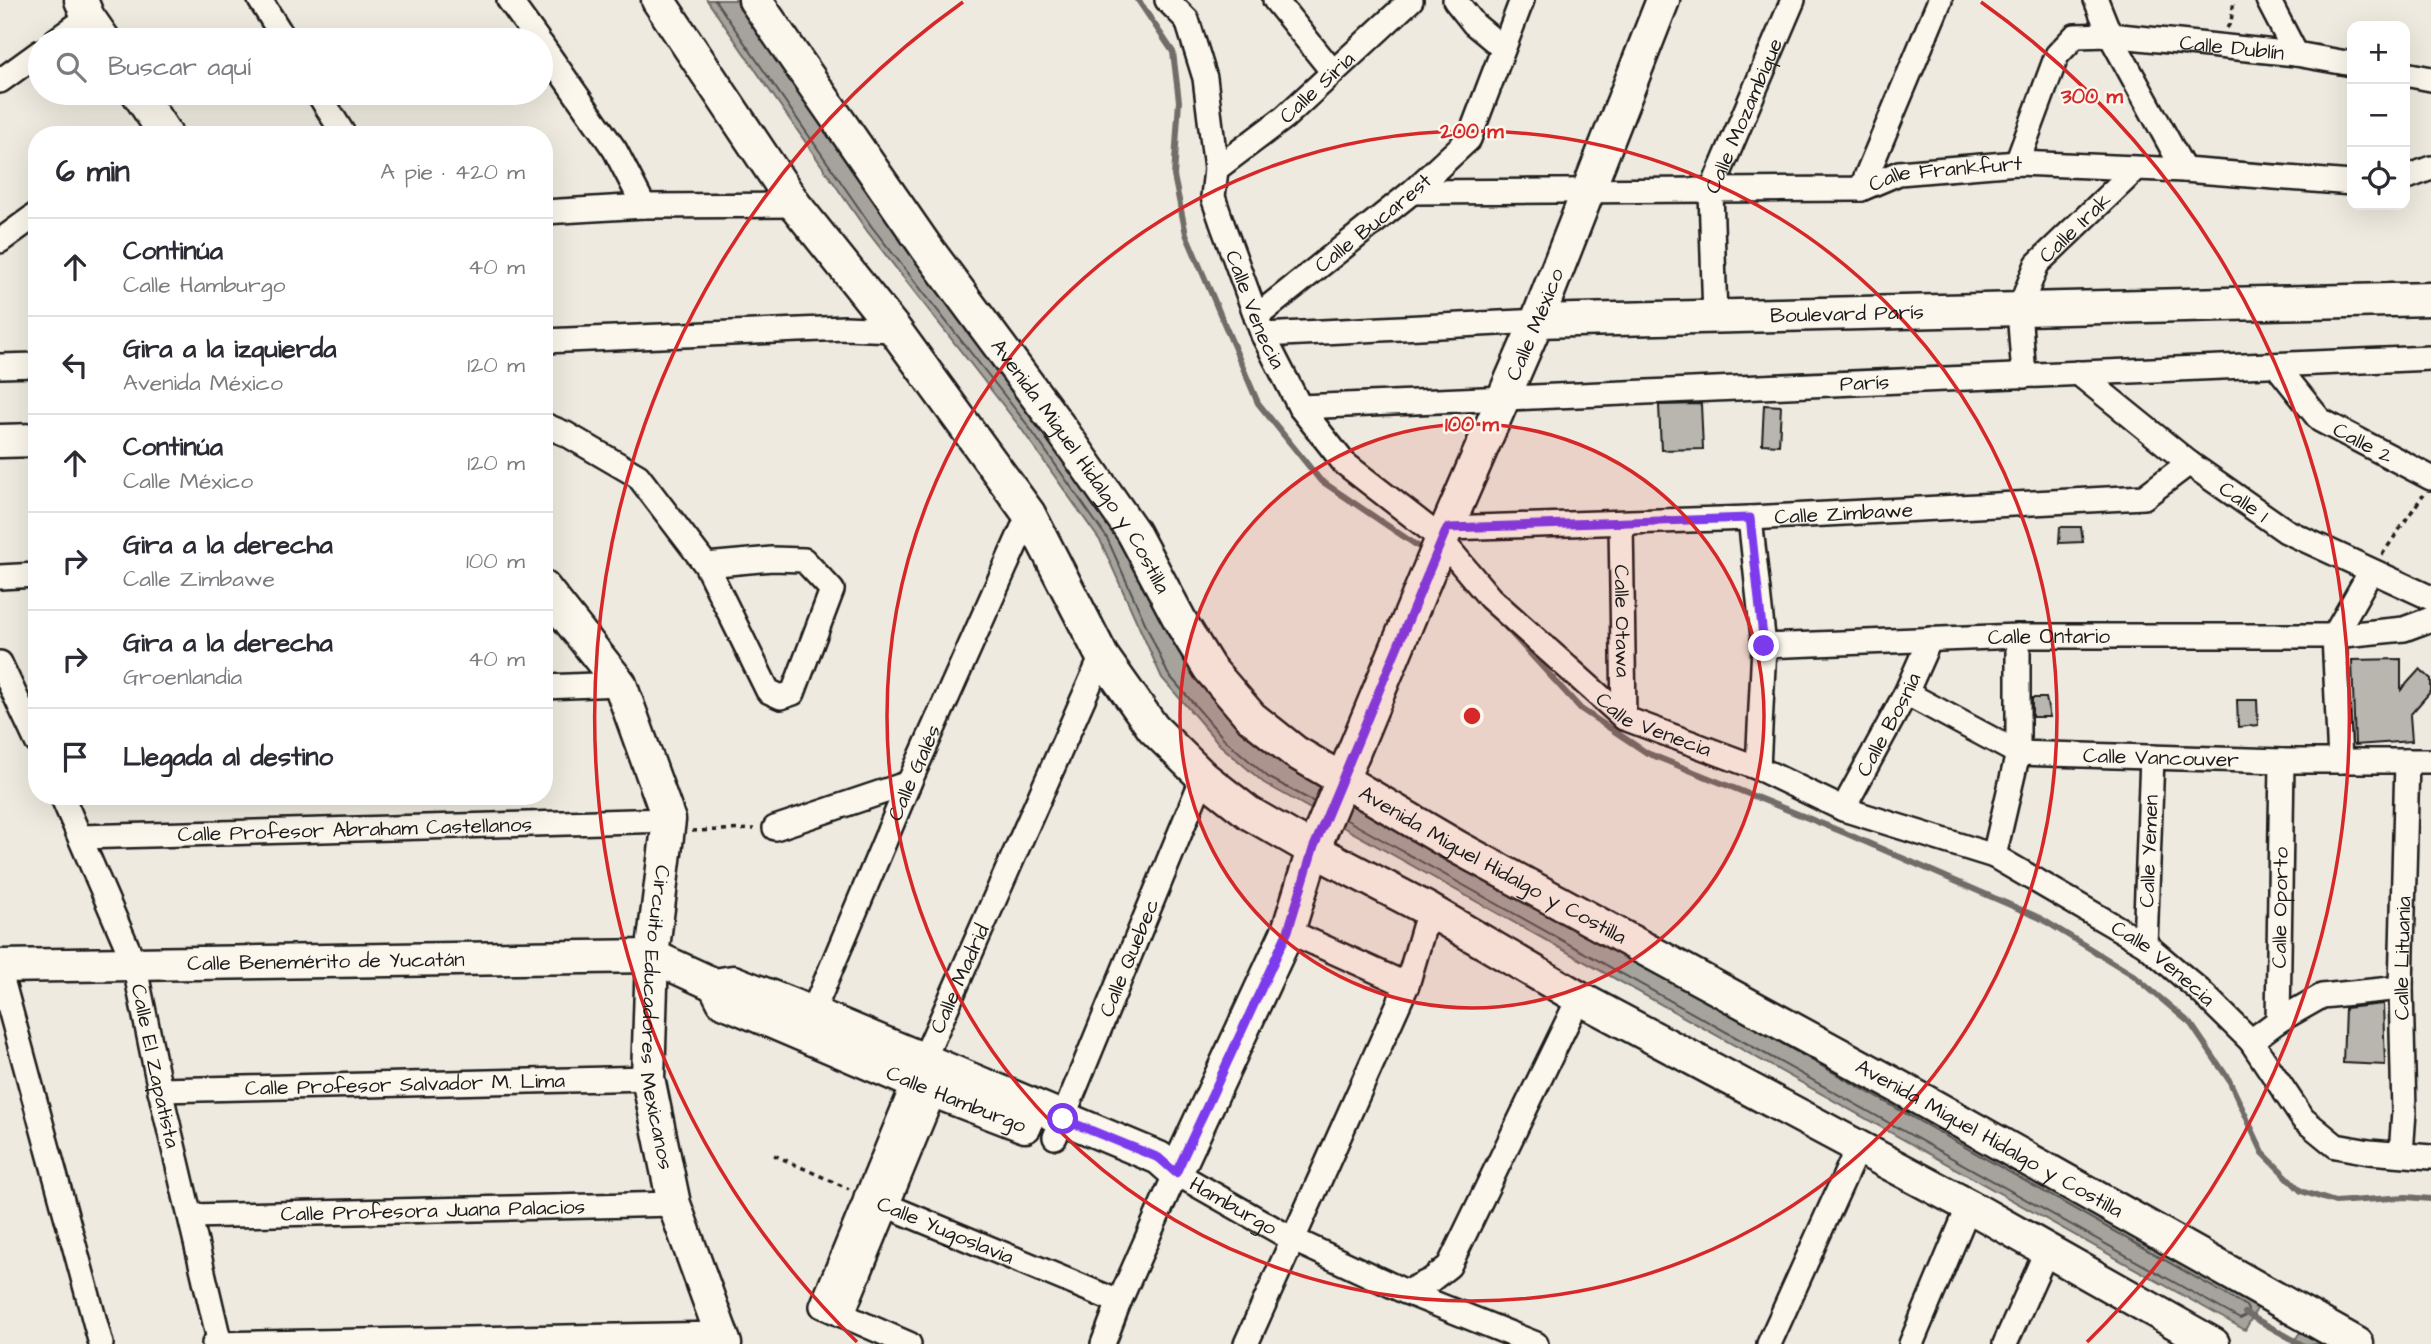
<!DOCTYPE html>
<html lang="es">
<meta charset="utf-8">
<style>
:root{--surface:#fff;--page:#f2f2f3;--text:#2b2b33;--muted:#7c7c81;--line:#e1e1e2}
body{margin:0;font-family:"Architects Daughter",sans-serif;background:var(--page);color:var(--text)}
.controls{position:absolute;right:21px;top:21px;display:grid;overflow:hidden;border-radius:14px;box-shadow:0 7px 28px #0002}
.controls button{width:63px;height:63px;display:grid;place-items:center;padding:0;border:0;border-bottom:2px solid var(--line);background:var(--surface);color:var(--text);font:35px sans-serif}
.stop{position:absolute;width:21px;height:21px;margin:-16px;border:5px solid #7c3aed;border-radius:50%;background:#fff}
.stop.end{background:#7c3aed;border-color:#fff;box-shadow:0 2px 7px #0008}
.list{margin:0;padding:0;list-style:none}
h2{display:flex;justify-content:space-between;align-items:center;height:91px;margin:0;padding:0 28px;font-size:30px}
h2 small{font-size:23px;font-weight:400;color:var(--muted)}
.list li{display:grid;grid-template-columns:46px 1fr auto;gap:21px;align-items:center;box-sizing:border-box;height:98px;padding:0 28px;border-top:2px solid var(--line)}
.list b{display:block;font-size:26px;white-space:nowrap}
.list p{margin:0;font-size:23px;white-space:nowrap;color:var(--muted)}
.list em{font-size:23px;font-style:normal;color:var(--muted)}
.icon{flex:none;width:38px;height:38px;fill:none;stroke:currentColor;stroke-width:2;stroke-linecap:round;stroke-linejoin:round}
.map{position:relative;flex:none;width:2431px;height:1344px;overflow:hidden}
.search{position:absolute;background:var(--surface);box-shadow:0 7px 28px #0002;left:28px;top:28px;width:525px;height:77px;display:flex;align-items:center;gap:18px;box-sizing:border-box;padding:0 24px;border-radius:38px;color:var(--muted);font-size:26px}
.panel{position:absolute;background:var(--surface);box-shadow:0 7px 28px #0002;left:28px;top:126px;width:525px;height:679px;border-radius:28px}
.map>svg:first-child{display:block}
.water{fill:#a6a39d;stroke:#6f6d69;stroke-width:2}
.lines{fill:none;stroke-linecap:round;stroke-linejoin:round}
.shore{stroke:#535250;stroke-width:2}
.stream{stroke:#6f6d69;stroke-width:6}
.building{fill:#b9b6af;stroke:#1c1c1c;stroke-width:2}
.street-casing{stroke:#1c1c1c;stroke-width:28}
.secondary-casing{stroke:#1c1c1c;stroke-width:37}
.path{stroke:#1c1c1c;stroke-width:3.5;stroke-dasharray:5 5;stroke-linecap:butt}
.street{stroke:#fbf7ec;stroke-width:23}
.secondary{stroke:#fbf7ec;stroke-width:32}
.route{stroke:#7c3aed;stroke-width:9}
.ring{fill:none;stroke:#d62828;stroke-width:3.5}
.labels{text-anchor:middle;dominant-baseline:central;stroke-width:5;stroke-linejoin:round;paint-order:stroke}
.street-label{font-size:21px;fill:#1c1c1c;stroke:#fbf7ec}
.centre{fill:#d62828;stroke:#fbf7ec;stroke-width:3.5}
.ring-label{font-size:21px;text-anchor:middle;font-weight:bold;fill:#d62828;stroke:#fbf7ec;stroke-width:5;stroke-linejoin:round;paint-order:stroke}
</style>
<div class="map">
<svg width="2431" height="1344" viewBox="0 0 2431 1344">
<rect width="100%" height="100%" fill="#eeeadf"/>
<filter id="ink" filterUnits="userSpaceOnUse"><feTurbulence type="fractalNoise" baseFrequency=".0143" numOctaves="2"/><feDisplacementMap in="SourceGraphic" scale="14" xChannelSelector="R" yChannelSelector="G"/><feConvolveMatrix kernelMatrix="1 2 1 2 8 2 1 2 1" color-interpolation-filters="sRGB"/></filter>
<g filter="url(#ink)">
<path class="water" d="M 707,0 L 745,0 L 1060,436 L 1220,693 L 2259,1305 L 2245,1330 L 1264,783 L 1220,745 L 1162,678 L 1101,542 L 1020,427 L 867,231 Z
M 2303,1328 L 2331,1344 L 2292,1344 Z"/>
<g class="lines">
<path class="shore" d="M 715,0 L 872,227 L 1026,423 L 1107,538 L 1168,674 L 1225,740 L 1268,777 L 1314,802
M 1345,819 L 2240,1319 L 2244,1317 L 2248,1310 L 2246,1306 L 1781,1043"/>
<path class="stream" d="M 1138,0 L 1173,52 L 1179,101 L 1174,176 L 1186,234 L 1258,403 L 1320,480 L 1428,553
M 1501,622 L 1581,709 L 1647,753 L 1845,833 L 2040,918 L 2133,975 L 2191,1024 L 2229,1080 L 2263,1153 L 2301,1191 L 2335,1202 L 2406,1197 L 2431,1199
M 2245,1313 L 2301,1344"/>
</g>
<path class="building" d="M 1701,404 L 1703,449 L 1661,450 L 1659,405 Z
M 1764,405 L 1781,406 L 1779,445 L 1762,444 Z
M 2060,527 L 2081,527 L 2083,542 L 2059,543 Z
M 2401,659 L 2401,690 L 2420,669 L 2431,679 L 2431,691 L 2410,715 L 2412,741 L 2355,745 L 2352,660 Z
M 2032,698 L 2046,698 L 2050,717 L 2032,717 Z
M 2237,700 L 2257,700 L 2258,725 L 2238,727 Z
M 2383,1004 L 2385,1065 L 2343,1063 L 2345,1008 Z"/>
<g class="lines">
<g class="street-casing">
<g id="street">
<path d="M 260,0 L 285,40"/>
<path d="M 509,0 L 538,40"/>
<path id="s1" d="M 1167,0 L 1187,20 L 1205,78 L 1216,169 L 1213,197 L 1223,226 L 1263,335 L 1300,407 L 1344,463 L 1438,536 L 1490,598 L 1624,718 L 1758,768 L 1843,809 L 1994,856 L 2145,944 L 2199,990 L 2251,1041 L 2303,1119 L 2336,1146 L 2369,1152 L 2431,1157"/>
<path d="M 1275,0 L 1333,72"/>
<path d="M 1455,0 L 1474,24 L 1503,48"/>
<path d="M 2096,0 L 2110,35 L 2184,170"/>
<path d="M 2268,0 L 2296,54"/>
<path d="M 56,40 L 88,17"/>
<path d="M 541,44 L 615,150 L 644,206"/>
<path d="M 2405,74 L 2431,79"/>
<path d="M 0,81 L 40,52"/>
<path d="M 318,93 L 344,135"/>
<path id="s2" d="M 2017,163 L 2057,55 L 2075,36 L 2110,35 L 2296,54 L 2352,64"/>
<path id="s3" d="M 1216,169 L 1285,117 L 1411,0"/>
<path d="M 2405,178 L 2431,168"/>
<path d="M 1861,189 L 1940,0"/>
<path id="s4" d="M 1412,192 L 1861,189 L 1899,173 L 2017,163 L 2184,170 L 2352,183"/>
<path d="M 544,212 L 644,206 L 795,205"/>
<path d="M 0,241 L 37,214"/>
<path id="s5" d="M 1256,317 L 1412,192 L 1469,139 L 1522,0"/>
<path id="s6" d="M 1715,317 L 1711,192 L 1793,0"/>
<path d="M 1263,335 L 1537,321"/>
<path d="M 544,341 L 845,328 L 895,330"/>
<path id="s7" d="M 2276,365 L 2320,420 L 2431,478"/>
<path d="M 0,366 L 37,365"/>
<path id="s8" d="M 2078,373 L 2189,463 L 2286,531 L 2431,598"/>
<path id="s9" d="M 2024,376 L 2019,310 L 2037,264 L 2136,169"/>
<path id="s10" d="M 1300,407 L 2431,358"/>
<path d="M 544,425 L 566,434 L 638,476 L 706,565 L 768,691 L 781,697 L 793,693 L 832,590 L 804,560 L 772,559 L 706,565"/>
<path d="M 1750,518 L 1764,646 L 1758,768"/>
<path id="s11" d="M 1621,523 L 1624,718"/>
<path id="s12" d="M 1447,528 L 1750,518 L 2144,497 L 2189,463"/>
<path d="M 0,577 L 37,575"/>
<path d="M 2334,636 L 2340,761"/>
<path d="M 2334,636 L 2371,571"/>
<path id="s13" d="M 1764,646 L 2018,636 L 2334,636 L 2404,629 L 2431,619"/>
<path d="M 0,663 L 37,742"/>
<path d="M 544,687 L 620,684"/>
<path id="s14" d="M 1906,693 L 2018,753 L 2282,761 L 2431,761"/>
<path id="s15" d="M 62,796 L 134,963 L 160,1090 L 220,1344"/>
<path id="s16" d="M 1843,809 L 1906,693 L 1930,639"/>
<path d="M 775,828 L 909,783"/>
<path id="s17" d="M 80,837 L 669,820"/>
<path d="M 1994,856 L 2018,753 L 2018,636"/>
<path d="M 1288,931 L 1407,985"/>
<path id="s18" d="M 2145,944 L 2152,757"/>
<path d="M 0,972 L 101,1344"/>
<path d="M 2278,1021 L 2322,996 L 2401,988"/>
<path id="s19" d="M 807,1026 L 909,783 L 1029,514"/>
<path id="s20" d="M 2251,1041 L 2278,1021 L 2282,761"/>
<path id="s21" d="M 160,1090 L 648,1078"/>
<path id="s22" d="M 1055,1137 L 1203,777"/>
<path id="s23" d="M 2401,1154 L 2404,1112 L 2401,988 L 2407,761"/>
<path id="s24" d="M 866,1197 L 1119,1302"/>
<path id="s25" d="M 191,1216 L 674,1204"/>
<path d="M 1406,1292 L 1431,1280 L 1449,1266 L 1579,998"/>
<path d="M 842,1315 L 935,1089 L 936,1078"/>
<path d="M 214,1344 L 721,1334"/>
<path id="s26" d="M 909,1344 L 822,1306 L 923,1061 L 1102,656"/>
<path id="s27" d="M 1103,1344 L 1119,1302 L 1176,1173 L 1292,1239 L 1406,1292 L 1536,1344"/>
<path d="M 1246,1344 L 1407,985 L 1429,910"/>
<path d="M 1769,1344 L 1858,1147"/>
<path d="M 1911,1344 L 1969,1206"/>
<path d="M 2005,1344 L 2047,1250"/>
</g>
</g>
<g class="secondary-casing">
<g id="secondary">
<path d="M 81,0 L 88,17 L 104,40"/>
<path d="M 658,0 L 795,205 L 895,330 L 1029,514 L 1102,656 L 1153,728 L 1203,777 L 1249,813 L 1310,848 L 1429,910 L 1579,998 L 1969,1206 L 2213,1344"/>
<path id="s28" d="M 755,0 L 926,247 L 1058,425 L 1133,532 L 1182,624 L 1209,668 L 1251,717 L 1295,752 L 1457,847 L 1901,1088 L 2357,1344"/>
<path d="M 138,93 L 166,135"/>
<path id="s29" d="M 1537,321 L 2431,299"/>
<path d="M 0,441 L 37,440"/>
<path id="s30" d="M 544,588 L 620,684 L 669,820 L 652,956 L 648,1078 L 674,1204 L 725,1344"/>
<path id="s31" d="M 0,966 L 652,956 L 715,985 L 733,982 L 812,1013 L 1159,1158 L 1176,1173"/>
<path id="s32" d="M 715,985 L 723,1001 L 934,1091 L 1025,1126"/>
<path id="s33" d="M 1176,1173 L 1288,931 L 1313,850 L 1439,546 L 1537,321 L 1663,0"/>
</g>
</g>
<path class="path" d="M 2227,28 L 2231,22 L 2234,0
M 2382,555 L 2423,495
M 692,831 L 754,829
M 774,1155 L 849,1189"/>
<use href="#street" class="street"/>
<use href="#secondary" class="secondary"/>
</g>
</g>
<g class="lines" filter="url(#ink)">
<path class="route" d="M 1063,1119 L 1159,1158 L 1176,1173 L 1288,931 L 1313,849 L 1447,528 L 1750,518 L 1764,646"/>
</g>
<circle cx="1472" cy="716" r="292" fill="#d62828" fill-opacity=".12"/>
<g class="ring">
<circle cx="1472" cy="716" r="292"/>
<circle cx="1472" cy="716" r="585"/>
<path d="M857 1342A877 877 0 0 1 963 2M1981 2A877 877 0 0 1 2087 1342"/>
</g>
<g class="labels">
<g class="street-label">
<text stroke="none"><textPath href="#s2" startOffset="299">Calle Dublín</textPath></text>
<text stroke="none"><textPath href="#s3" startOffset="130">Calle Siria</textPath></text>
<text stroke="none"><textPath href="#s6" startOffset="208">Calle Mozambique</textPath></text>
<text stroke="none"><textPath href="#s4" startOffset="536">Calle Frankfurt</textPath></text>
<text stroke="none"><textPath href="#s5" startOffset="150">Calle Bucarest</textPath></text>
<text stroke="none"><textPath href="#s9" startOffset="168">Calle Irak</textPath></text>
<text stroke="none"><textPath href="#s1" startOffset="329">Calle Venecia</textPath></text>
<text stroke="none"><textPath href="#s29" startOffset="310">Boulevard París</textPath></text>
<text stroke="none"><textPath href="#s33" startOffset="922">Calle México</textPath></text>
<text stroke="none"><textPath href="#s10" startOffset="565">París</textPath></text>
<text stroke="none"><textPath href="#s7" startOffset="119">Calle 2</textPath></text>
<text stroke="none"><textPath href="#s28" startOffset="569">Avenida Miguel Hidalgo y Costilla</textPath></text>
<text stroke="none"><textPath href="#s8" startOffset="210">Calle 1</textPath></text>
<text stroke="none"><textPath href="#s12" startOffset="397">Calle Zimbawe</textPath></text>
<text stroke="none"><textPath href="#s11" startOffset="98">Calle Otawa</textPath></text>
<text stroke="none"><textPath href="#s13" startOffset="285">Calle Ontario</textPath></text>
<text stroke="none"><textPath href="#s1" startOffset="917">Calle Venecia</textPath></text>
<text stroke="none"><textPath href="#s16" startOffset="96">Calle Bosnia</textPath></text>
<text stroke="none"><textPath href="#s14" startOffset="270">Calle Vancouver</textPath></text>
<text stroke="none"><textPath href="#s19" startOffset="275">Calle Galés</textPath></text>
<text stroke="none"><textPath href="#s17" startOffset="275">Calle Profesor Abraham Castellanos</textPath></text>
<text stroke="none"><textPath href="#s18" startOffset="93">Calle Yemen</textPath></text>
<text stroke="none"><textPath href="#s28" startOffset="1157">Avenida Miguel Hidalgo y Costilla</textPath></text>
<text stroke="none"><textPath href="#s20" startOffset="147">Calle Oporto</textPath></text>
<text stroke="none"><textPath href="#s22" startOffset="194">Calle Quebec</textPath></text>
<text stroke="none"><textPath href="#s23" startOffset="196">Calle Lituania</textPath></text>
<text stroke="none"><textPath href="#s31" startOffset="326">Calle Benemérito de Yucatán</textPath></text>
<text stroke="none"><textPath href="#s1" startOffset="1484">Calle Venecia</textPath></text>
<text stroke="none"><textPath href="#s26" startOffset="450">Calle Madrid</textPath></text>
<text stroke="none"><textPath href="#s30" startOffset="466">Circuito Educadores Mexicanos</textPath></text>
<text stroke="none"><textPath href="#s15" startOffset="287">Calle El Zapatista</textPath></text>
<text stroke="none"><textPath href="#s21" startOffset="245">Calle Profesor Salvador M. Lima</textPath></text>
<text stroke="none"><textPath href="#s32" startOffset="271">Calle Hamburgo</textPath></text>
<text stroke="none"><textPath href="#s28" startOffset="1724">Avenida Miguel Hidalgo y Costilla</textPath></text>
<text stroke="none"><textPath href="#s27" startOffset="252">Hamburgo</textPath></text>
<text stroke="none"><textPath href="#s25" startOffset="242">Calle Profesora Juana Palacios</textPath></text>
<text stroke="none"><textPath href="#s24" startOffset="86">Calle Yugoslavia</textPath></text>
</g>
</g>
<circle cx="1472" cy="716" r="10" class="centre"/>
<g class="ring-label">
<text x="2092" y="103">300 m</text>
<text x="1472" y="138">200 m</text>
<text x="1472" y="431">100 m</text>
</g>
</svg>
<div class="controls">
<button>+</button>
<button>−</button>
<button><svg class="icon" aria-label="locate" viewBox="0 0 24 24"><circle cx="12" cy="12" r="6"/><path d="M12 2v4M12 18v4M2 12h4M18 12h4"/></svg></button>
</div>
<div class="stop" style="left:1063px;top:1119px"></div>
<div class="stop end" style="left:1764px;top:646px"></div>
<div class="search"><svg class="icon" aria-label="search" viewBox="0 0 24 24"><circle cx="10" cy="10" r="6"/><path d="M15 15l6 6"/></svg>Buscar aquí</div>
<section class="panel">
<h2>6 min<small>A pie · 420 m</small></h2>
<ul class="list">
<li><svg class="icon" aria-label="ahead" viewBox="0 0 24 24"><path d="M12 20V5M6 11l6-6 6 6"/></svg><div><b>Continúa</b><p>Calle Hamburgo</p></div><em>40 m</em></li>
<li><svg class="icon" aria-label="left" viewBox="0 0 24 24"><path d="M17 20v-9H6M10 6l-5 5 5 5"/></svg><div><b>Gira a la izquierda</b><p>Avenida México</p></div><em>120 m</em></li>
<li><svg class="icon" aria-label="ahead" viewBox="0 0 24 24"><path d="M12 20V5M6 11l6-6 6 6"/></svg><div><b>Continúa</b><p>Calle México</p></div><em>120 m</em></li>
<li><svg class="icon" aria-label="right" viewBox="0 0 24 24"><path d="M7 20v-9h11M14 6l5 5-5 5"/></svg><div><b>Gira a la derecha</b><p>Calle Zimbawe</p></div><em>100 m</em></li>
<li><svg class="icon" aria-label="right" viewBox="0 0 24 24"><path d="M7 20v-9h11M14 6l5 5-5 5"/></svg><div><b>Gira a la derecha</b><p>Groenlandia</p></div><em>40 m</em></li>
<li><svg class="icon" aria-label="arrive" viewBox="0 0 24 24"><path d="M6 21V4h12l-3 4 3 4H6"/></svg><div><b>Llegada al destino</b></div></li>
</ul>
</section>
</div>
